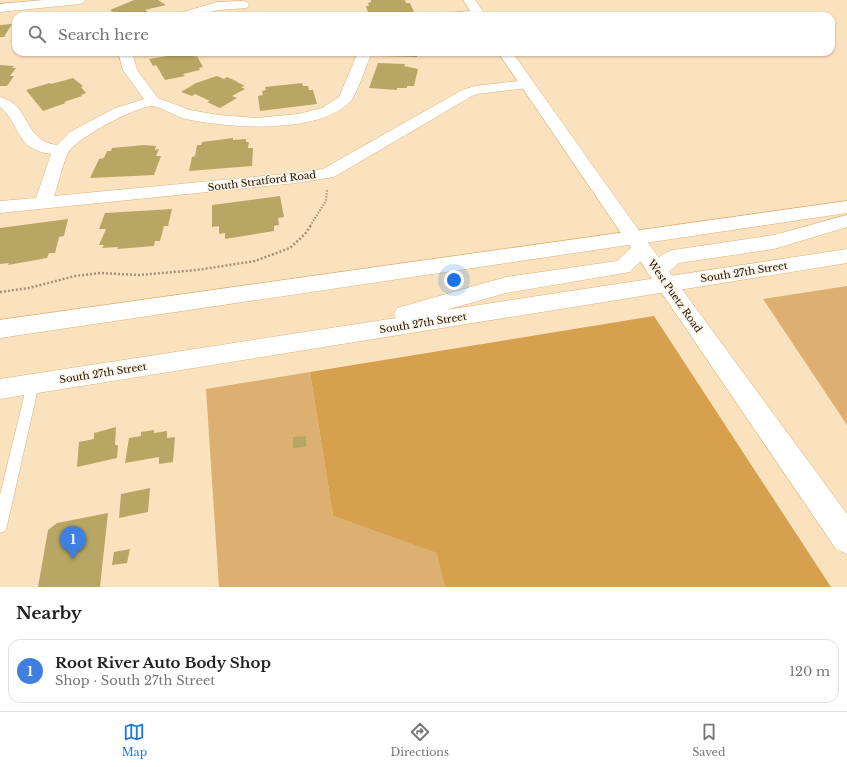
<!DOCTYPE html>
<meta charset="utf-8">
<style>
:root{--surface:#fff;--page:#f2f2f2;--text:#202124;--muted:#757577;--line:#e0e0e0;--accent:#1c76e0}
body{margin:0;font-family:"Libre Baskerville",serif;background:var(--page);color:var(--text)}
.you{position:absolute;left:454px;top:280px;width:14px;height:14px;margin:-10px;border:3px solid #fff;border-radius:50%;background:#1a73e8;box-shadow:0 0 0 6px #1a73e833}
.badge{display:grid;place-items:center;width:26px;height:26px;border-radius:50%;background:var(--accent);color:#fff;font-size:13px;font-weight:700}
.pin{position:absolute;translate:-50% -33px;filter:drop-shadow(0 1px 2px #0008)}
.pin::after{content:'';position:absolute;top:21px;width:14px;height:12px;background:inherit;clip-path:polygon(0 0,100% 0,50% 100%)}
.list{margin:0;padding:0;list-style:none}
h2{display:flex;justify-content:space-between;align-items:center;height:52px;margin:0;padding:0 16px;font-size:17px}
h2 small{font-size:13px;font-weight:400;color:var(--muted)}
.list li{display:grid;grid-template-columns:26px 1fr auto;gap:12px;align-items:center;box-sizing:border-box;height:64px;margin:0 8px 8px;padding:0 8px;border:1px solid var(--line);border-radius:12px}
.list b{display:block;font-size:15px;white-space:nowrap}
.list p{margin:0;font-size:13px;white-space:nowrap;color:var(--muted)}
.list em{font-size:13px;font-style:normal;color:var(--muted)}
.icon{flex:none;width:22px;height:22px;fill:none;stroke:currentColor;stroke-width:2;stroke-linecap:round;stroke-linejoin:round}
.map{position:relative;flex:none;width:847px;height:587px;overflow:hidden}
.search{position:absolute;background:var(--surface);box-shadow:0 1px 3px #0004;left:12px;right:12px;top:12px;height:44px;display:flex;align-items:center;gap:10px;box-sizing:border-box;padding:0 14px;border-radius:12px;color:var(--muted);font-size:15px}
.sheet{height:124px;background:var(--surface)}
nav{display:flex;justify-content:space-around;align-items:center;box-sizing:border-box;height:56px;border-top:1px solid var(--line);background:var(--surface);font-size:11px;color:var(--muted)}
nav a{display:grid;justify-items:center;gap:2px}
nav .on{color:var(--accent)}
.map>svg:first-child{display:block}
.green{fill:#dbb070}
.forest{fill:#d6a04e}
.building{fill:#b8a764}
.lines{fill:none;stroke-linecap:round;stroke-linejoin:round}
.service-casing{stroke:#dbb277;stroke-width:1}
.minor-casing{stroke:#dbb277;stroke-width:1}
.tertiary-casing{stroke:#dbb277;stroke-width:1}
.primary-casing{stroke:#dbb277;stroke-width:1}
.path-far1{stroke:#a79276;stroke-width:2;stroke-dasharray:1.5 1.5;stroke-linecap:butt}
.path{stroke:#a79276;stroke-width:2.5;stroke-dasharray:2 2;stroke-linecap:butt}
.service{fill:#fff;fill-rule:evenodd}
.minor{fill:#fff;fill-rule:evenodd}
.tertiary{fill:#fff;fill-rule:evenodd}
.primary{fill:#fff;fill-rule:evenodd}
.labels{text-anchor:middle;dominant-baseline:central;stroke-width:3;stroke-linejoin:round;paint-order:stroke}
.street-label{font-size:10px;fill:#1e1000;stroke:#fbf2e6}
</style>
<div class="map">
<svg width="847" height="587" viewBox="0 0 847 587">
<rect width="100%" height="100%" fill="#fbe2bf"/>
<path class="green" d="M 847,286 L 847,425 L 763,299 Z
M 310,372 L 333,516 L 438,553 L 445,587 L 219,587 L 206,389 Z"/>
<path class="forest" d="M 654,316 L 831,587 L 445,587 L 437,553 L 333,516 L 310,372 Z"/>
<path class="building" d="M 134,0 L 158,0 L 166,5 L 145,10 L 148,12 L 139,15 L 137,13 L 131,16 L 118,16 L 110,10 Z
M 371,0 L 405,0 L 406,3 L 410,3 L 414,12 L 369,16 L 366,6 L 369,6 L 368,3 L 371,2 Z
M 12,24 L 4,37 L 0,37 L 0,25 Z
M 382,52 L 423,52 L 422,56 L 417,56 L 417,57 L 380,56 Z
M 186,53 L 192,53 L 195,57 L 197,56 L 203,67 L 199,68 L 200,70 L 183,74 L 185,76 L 165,80 L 156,65 L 153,66 L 149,59 Z
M 378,63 L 405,64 L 404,66 L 418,69 L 414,86 L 407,86 L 407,88 L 397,88 L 397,90 L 369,88 Z
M 0,65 L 14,66 L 12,68 L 16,68 L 10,76 L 14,76 L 7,86 L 0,86 Z
M 217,76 L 224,79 L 227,77 L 238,82 L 237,82 L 245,86 L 241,87 L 245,89 L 232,96 L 237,98 L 220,108 L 207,102 L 210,101 L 195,94 L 192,96 L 181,92 L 196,83 Z
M 73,78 L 83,86 L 81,87 L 86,93 L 81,95 L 82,96 L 64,102 L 66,103 L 43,111 L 26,90 L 50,83 L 51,84 Z
M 302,83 L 303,86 L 308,86 L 309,90 L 313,90 L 317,104 L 260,111 L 258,96 L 263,95 L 262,91 L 266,90 L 265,87 Z
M 233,138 L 233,140 L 246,139 L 246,142 L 249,142 L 248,148 L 253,148 L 252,166 L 189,171 L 192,157 L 195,156 L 197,145 L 201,145 L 202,142 Z
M 144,145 L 156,146 L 155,150 L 159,149 L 156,156 L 161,156 L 154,175 L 90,178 L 99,159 L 104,158 L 107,151 L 111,151 L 112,148 Z
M 280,196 L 284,217 L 278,218 L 279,225 L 274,226 L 274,231 L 225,239 L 225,233 L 219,234 L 219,226 L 212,227 L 212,205 Z
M 172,209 L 168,226 L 164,226 L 160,241 L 155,241 L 154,246 L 117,249 L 118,247 L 102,248 L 104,245 L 99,245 L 106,229 L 99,229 L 105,213 Z
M 68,219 L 64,236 L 59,237 L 55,253 L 49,253 L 47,258 L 8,265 L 9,263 L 0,264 L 0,228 Z
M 116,427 L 115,445 L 118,445 L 117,458 L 77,467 L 79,442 L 94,439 L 94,433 Z
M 154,430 L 154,433 L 167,431 L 167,438 L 175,437 L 173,462 L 159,464 L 159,457 L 125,463 L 129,438 L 141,436 L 141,432 Z
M 306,436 L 306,447 L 293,448 L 293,437 Z
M 150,488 L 148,512 L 119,518 L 121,494 Z
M 108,513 L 100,587 L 38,587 L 48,530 L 57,523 Z
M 130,549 L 127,563 L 112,565 L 114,552 Z"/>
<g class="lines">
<g class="service-casing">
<path id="service" d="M 33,379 L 37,380 L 39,384 L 7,526 L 5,531 L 0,533 L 0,495 L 27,384 L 29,380 Z"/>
</g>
<g class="minor-casing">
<path id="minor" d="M 44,0 L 86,0 L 84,2 L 80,4 L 0,12 L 0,4 Z
M 243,1 L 247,2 L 249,5 L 247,8 L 218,10 L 197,16 L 178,16 L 180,13 L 217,2 Z
M 478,10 L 482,11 L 484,14 L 483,16 L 449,16 L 451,13 Z
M 118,52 L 132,52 L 137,70 L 158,98 L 190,110 L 218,115 L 256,118 L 298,114 L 322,108 L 339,97 L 358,52 L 372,52 C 368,61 356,97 350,102 C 316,135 229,128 186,119 C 177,117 159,106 152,106 C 135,107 76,138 68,153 C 62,166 59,182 54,196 L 296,173 L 323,169 L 462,90 L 475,86 L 527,80 L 532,81 L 534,84 L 532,87 L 527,88 L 478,94 L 472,96 L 334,177 L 296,183 L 0,213 L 0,201 L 36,198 L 51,154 C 14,149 22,125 0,107 L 0,97 C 31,104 23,141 57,145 L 70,132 L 113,109 L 144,99 L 123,70 Z"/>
</g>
<g class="tertiary-casing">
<path id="tertiary" d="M 463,0 L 475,0 L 486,16 L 474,16 Z
M 498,52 L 512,52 L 640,232 L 847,514 L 847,554 L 836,549 Z"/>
</g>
<g class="primary-casing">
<path id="primary" d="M 847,201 L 847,213 L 645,243 L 649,244 L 652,249 L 630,272 L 506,293 L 446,310 L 847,249 L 847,263 L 0,399 L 0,379 L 396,318 L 394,314 L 397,308 L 506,277 L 617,261 L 635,244 L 0,338 L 0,320 Z
M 847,215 L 847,227 L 774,249 L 679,263 L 665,275 L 657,277 L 649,275 L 646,270 C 652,261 663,253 673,250 L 774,235 Z"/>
</g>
<path class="path-far1" d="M 310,226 L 326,201 L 327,189"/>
<path class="path" d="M 0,292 L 29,288 L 75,276 L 100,273 L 139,275 L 197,270 L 255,261 L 290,248 L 305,234 L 311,225"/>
<use href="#service" class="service"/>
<use href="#minor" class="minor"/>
<use href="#tertiary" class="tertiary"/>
<use href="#primary" class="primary"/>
</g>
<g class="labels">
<g class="street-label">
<text transform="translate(262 181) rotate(-7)">South Stratford Road</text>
<text transform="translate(744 272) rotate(-9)">South 27th Street</text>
<text transform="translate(675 296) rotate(55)">West Puetz Road</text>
<text transform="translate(423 323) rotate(-9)">South 27th Street</text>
<text transform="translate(103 373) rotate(-9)">South 27th Street</text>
</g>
</g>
</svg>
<div class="you"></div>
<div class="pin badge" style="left:73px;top:559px;background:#3f7fe0">1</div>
<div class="search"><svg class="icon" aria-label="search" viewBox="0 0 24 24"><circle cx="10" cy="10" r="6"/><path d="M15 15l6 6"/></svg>Search here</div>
</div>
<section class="sheet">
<h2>Nearby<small></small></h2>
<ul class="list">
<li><span class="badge" style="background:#3f7fe0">1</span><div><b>Root River Auto Body Shop</b><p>Shop · South 27th Street</p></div><em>120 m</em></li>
</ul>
</section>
<nav>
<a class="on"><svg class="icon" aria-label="map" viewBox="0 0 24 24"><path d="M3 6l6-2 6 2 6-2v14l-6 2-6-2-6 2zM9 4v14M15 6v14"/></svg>Map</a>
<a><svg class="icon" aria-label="directions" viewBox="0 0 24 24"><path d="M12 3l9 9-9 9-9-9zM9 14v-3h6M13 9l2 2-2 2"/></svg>Directions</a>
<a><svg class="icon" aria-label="saved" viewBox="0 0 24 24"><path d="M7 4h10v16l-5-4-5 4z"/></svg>Saved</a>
</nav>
